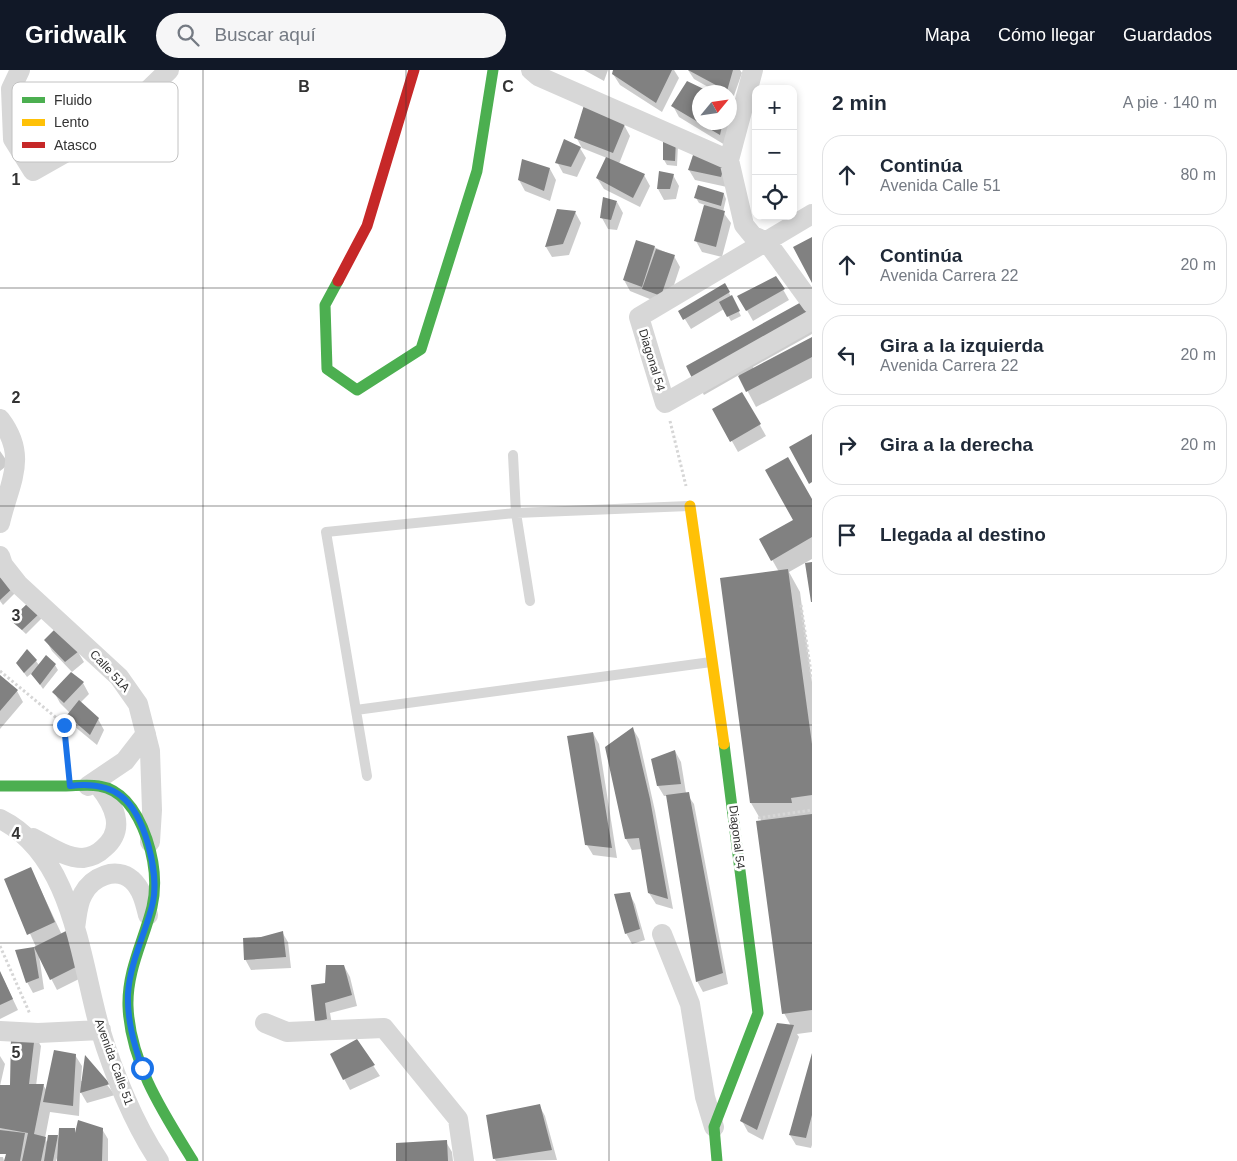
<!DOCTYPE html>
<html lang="es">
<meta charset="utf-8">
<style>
:root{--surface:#fff;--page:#f6f6f7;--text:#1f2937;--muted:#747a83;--line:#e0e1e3;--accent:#111827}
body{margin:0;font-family:Helvetica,sans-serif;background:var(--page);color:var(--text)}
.controls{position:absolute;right:15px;top:15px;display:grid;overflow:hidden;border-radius:10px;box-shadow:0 2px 8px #0003}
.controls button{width:45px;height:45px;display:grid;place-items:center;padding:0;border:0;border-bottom:1px solid var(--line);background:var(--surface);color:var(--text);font:25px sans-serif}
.compass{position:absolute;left:692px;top:15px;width:45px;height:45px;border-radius:50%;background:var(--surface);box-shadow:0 2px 8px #0003;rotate:61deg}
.stop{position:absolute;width:15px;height:15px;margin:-11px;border:4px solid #1a73e8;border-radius:50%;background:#fff}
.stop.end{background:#1a73e8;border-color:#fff;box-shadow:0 1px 5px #0008}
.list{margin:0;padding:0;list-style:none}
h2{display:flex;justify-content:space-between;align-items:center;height:65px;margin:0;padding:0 20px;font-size:21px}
h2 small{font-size:16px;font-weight:400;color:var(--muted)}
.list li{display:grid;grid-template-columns:32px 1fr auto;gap:15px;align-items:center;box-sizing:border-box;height:80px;margin:0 10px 10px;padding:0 10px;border:1px solid var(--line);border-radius:20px}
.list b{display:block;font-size:19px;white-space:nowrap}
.list p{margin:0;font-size:16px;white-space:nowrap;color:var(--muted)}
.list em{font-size:16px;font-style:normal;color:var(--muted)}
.icon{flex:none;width:28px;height:28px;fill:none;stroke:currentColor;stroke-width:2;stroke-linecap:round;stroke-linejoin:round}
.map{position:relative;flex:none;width:812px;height:1091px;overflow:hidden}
header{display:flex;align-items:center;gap:30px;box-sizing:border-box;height:70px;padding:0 25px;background:var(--accent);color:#fff}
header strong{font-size:24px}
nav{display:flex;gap:28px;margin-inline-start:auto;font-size:18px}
.search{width:350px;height:45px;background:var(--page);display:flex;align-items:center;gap:12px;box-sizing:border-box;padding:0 18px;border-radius:28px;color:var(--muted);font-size:19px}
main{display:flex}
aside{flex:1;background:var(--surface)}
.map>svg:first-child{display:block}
.shadow{fill:#0003}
.building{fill:#818181}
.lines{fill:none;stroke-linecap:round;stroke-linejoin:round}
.path{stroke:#d6d6d6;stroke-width:3;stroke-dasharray:2.5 2.5;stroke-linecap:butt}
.lane{stroke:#d7d7d7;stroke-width:10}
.street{stroke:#d7d7d7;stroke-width:20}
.fast{stroke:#4caf50;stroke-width:11}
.slow{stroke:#ffc107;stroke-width:11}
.jam{stroke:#c62828;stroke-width:11}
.route{stroke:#1a73e8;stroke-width:6}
.grid{fill:none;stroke:#333;stroke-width:1;stroke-opacity:0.55}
.labels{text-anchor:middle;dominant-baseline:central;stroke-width:5;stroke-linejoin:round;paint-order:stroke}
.street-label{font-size:12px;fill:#333;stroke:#fff}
.key{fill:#fff;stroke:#c2c2c2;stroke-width:1}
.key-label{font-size:14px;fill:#333}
.grid-label{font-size:16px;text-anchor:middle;font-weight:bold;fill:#333;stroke:#fff;stroke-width:5;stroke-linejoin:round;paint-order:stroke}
</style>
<header>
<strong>Gridwalk</strong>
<div class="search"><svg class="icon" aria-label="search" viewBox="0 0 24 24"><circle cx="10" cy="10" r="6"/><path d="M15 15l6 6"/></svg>Buscar aquí</div>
<nav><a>Mapa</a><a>Cómo llegar</a><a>Guardados</a></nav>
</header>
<main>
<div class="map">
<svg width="812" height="1091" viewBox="0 0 812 1091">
<rect width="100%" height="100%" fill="#fff"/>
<path class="shadow" d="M 584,0 L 608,0 L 604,11 Z
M 615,0 L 674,0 L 679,8 L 662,42 L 620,15 L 613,4 Z
M 688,0 L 740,0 L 742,3 L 732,31 L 730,29 L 730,22 L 717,22 L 694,9 Z
M 687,13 L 707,22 L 700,22 L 700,52 L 730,52 L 730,36 L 733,43 L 725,75 L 679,47 L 673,36 Z
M 624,55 L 630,66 L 619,94 L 644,105 L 650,116 L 640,137 L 604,119 L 597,108 L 607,88 L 582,78 L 576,67 Z
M 664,70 L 678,75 L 677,96 L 667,95 L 664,90 Z
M 580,78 L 586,88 L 577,107 L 563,103 L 557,92 Z
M 725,92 L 727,117 L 695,110 L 689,100 Z
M 550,99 L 556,110 L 550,131 L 525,121 L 519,110 Z
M 660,103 L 673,105 L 679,116 L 676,129 L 664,130 L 658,119 Z
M 724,124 L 726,129 L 723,142 L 731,153 L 722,187 L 702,182 L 696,171 L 705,135 L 699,133 L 696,128 Z
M 617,132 L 623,143 L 617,160 L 608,159 L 602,148 Z
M 558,141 L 575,142 L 581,153 L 569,185 L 552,187 L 546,177 Z
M 654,177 L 674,186 L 680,197 L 667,236 L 630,221 L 624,210 Z
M 776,207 L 789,230 L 753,251 L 739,226 Z
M 725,215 L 741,246 L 731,251 L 724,239 L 691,259 L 680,241 Z
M 812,245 L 812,264 L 753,297 L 754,299 L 812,269 L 812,308 L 756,337 L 739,305 L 704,325 L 688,297 Z
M 742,323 L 766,366 L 738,382 L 714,339 Z
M 0,381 L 9,394 L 0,401 Z
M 812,431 L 812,489 L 789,502 L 800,522 L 812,612 L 812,962 L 797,964 L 799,967 L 763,1070 L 748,1062 L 742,1051 L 791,956 L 784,943 L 762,752 L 751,733 L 779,502 L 761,470 L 795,450 Z
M 0,509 L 17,521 L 3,535 L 0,531 Z
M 29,533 L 43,547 L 26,564 L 11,550 Z
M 46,570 L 78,582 L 84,592 L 72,602 L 52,581 Z
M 36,591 L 39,595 L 55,595 L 58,600 L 43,619 L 32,603 L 27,607 L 17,593 Z
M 71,604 L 83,613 L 89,624 L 80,633 L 98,649 L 104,660 L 97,675 L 74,656 L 68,645 L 70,643 L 60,633 L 54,622 Z
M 0,607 L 17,621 L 23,632 L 0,659 Z
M 633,659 L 639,669 L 655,741 L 673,839 L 656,834 L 649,823 L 642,779 L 632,780 L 626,769 Z
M 593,663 L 599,674 L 617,788 L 593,785 L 587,775 Z
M 675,681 L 681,692 L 686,723 L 694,734 L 728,914 L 703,922 L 697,911 L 667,726 L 664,726 L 658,716 Z
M 31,799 L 62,865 L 87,905 L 57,920 L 39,885 L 44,919 L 33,923 L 27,912 L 16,881 L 36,877 L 6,810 Z
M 629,823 L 635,834 L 645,870 L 632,874 L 626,863 Z
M 282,862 L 288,872 L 291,898 L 251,900 L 245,889 L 261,868 Z
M 344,896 L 350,907 L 357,936 L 330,943 L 333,960 L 317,951 L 326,914 Z
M 0,902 L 18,940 L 0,949 Z
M 35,966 L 41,976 L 36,1016 L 43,1015 L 47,1021 L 75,985 L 82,996 L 81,1011 L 83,1011 L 86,988 L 115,1025 L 87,1033 L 80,1021 L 79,1046 L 50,1042 L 45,1068 L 48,1074 L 58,1066 L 59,1070 L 74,1060 L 76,1063 L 102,1059 L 108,1069 L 108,1091 L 58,1091 L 57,1088 L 56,1091 L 6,1091 L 7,1083 L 0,1083 L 0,986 L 5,994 L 0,1016 L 13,1016 Z
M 357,971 L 380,1006 L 350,1020 L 331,984 Z
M 812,986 L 812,1075 L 811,1078 L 796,1075 L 790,1065 Z
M 539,1035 L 545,1046 L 557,1090 L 496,1091 L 494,1088 Z
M 446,1072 L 452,1082 L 453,1091 L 397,1091 Z
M 0,1087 L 3,1087 L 4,1091 L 0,1091 Z"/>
<path class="building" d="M 613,0 L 672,0 L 656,33 L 612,4 Z
M 688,0 L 733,0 L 727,21 Z
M 687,11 L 710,22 L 700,22 L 700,52 L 723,52 L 720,65 L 671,36 Z
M 584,35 L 625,54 L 613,83 L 574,68 Z
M 564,69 L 581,77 L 571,97 L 555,93 Z
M 663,69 L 676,69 L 675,91 L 663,90 Z
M 694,82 L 726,91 L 721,107 L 688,100 Z
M 606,87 L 645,104 L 633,128 L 596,108 Z
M 522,89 L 550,98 L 544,121 L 518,110 Z
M 659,101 L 674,104 L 670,119 L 657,119 Z
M 698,115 L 724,123 L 721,136 L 694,128 Z
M 603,127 L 617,131 L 611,150 L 600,148 Z
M 704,135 L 725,141 L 716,177 L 694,171 Z
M 557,139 L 576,141 L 563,174 L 545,177 Z
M 812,167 L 812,213 L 793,177 Z
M 636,170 L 655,176 L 642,217 L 623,210 Z
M 656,179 L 675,185 L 661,226 L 642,219 Z
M 776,206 L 785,219 L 746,241 L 737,226 Z
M 725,213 L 730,222 L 683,250 L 678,241 Z
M 732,225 L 740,241 L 727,247 L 719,232 Z
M 805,230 L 812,243 L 693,310 L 686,296 Z
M 812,267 L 812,287 L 746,322 L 738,306 Z
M 742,322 L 761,354 L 730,372 L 712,339 Z
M 812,364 L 812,412 L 809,414 L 789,377 Z
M 788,387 L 812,429 L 812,467 L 771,491 L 759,469 L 793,450 L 765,400 Z
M 812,492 L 812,532 L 811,532 L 805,493 Z
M 788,499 L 812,674 L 812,725 L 791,728 L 792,733 L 750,733 L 720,508 Z
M 0,507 L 15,516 L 0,530 Z
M 29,532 L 41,542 L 22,560 L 10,550 Z
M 57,557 L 79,581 L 65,592 L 44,570 Z
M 27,579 L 37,590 L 24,603 L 16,593 Z
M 46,585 L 56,594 L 40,615 L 31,604 Z
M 71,602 L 84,612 L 64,633 L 52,622 Z
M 0,605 L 18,620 L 0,641 Z
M 79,630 L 99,648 L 90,665 L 67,645 Z
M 633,657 L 650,729 L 668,829 L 648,823 L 639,768 L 625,769 L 605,677 Z
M 593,662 L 612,778 L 585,775 L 567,666 Z
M 675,680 L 681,714 L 657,716 L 651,689 Z
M 689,722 L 723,903 L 696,912 L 666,725 Z
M 812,744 L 812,940 L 782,944 L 756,751 Z
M 31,797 L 55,852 L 27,865 L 4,809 Z
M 630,822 L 640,859 L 625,864 L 614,824 Z
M 66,861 L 82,894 L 50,910 L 34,877 Z
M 283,861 L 286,887 L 244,890 L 243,868 L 261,867 Z
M 34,877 L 39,908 L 26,913 L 15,880 Z
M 326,895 L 344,895 L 352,925 L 325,933 L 327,949 L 315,952 L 311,915 L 325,913 Z
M 0,901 L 13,929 L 0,935 Z
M 777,953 L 794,955 L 757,1060 L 740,1051 Z
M 35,964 L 29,1014 L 44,1014 L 34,1064 L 46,1067 L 41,1091 L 22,1091 L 28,1063 L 0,1058 L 0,1015 L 10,1015 L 11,966 Z
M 357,969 L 375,995 L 343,1010 L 330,984 Z
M 54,980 L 76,984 L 73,1036 L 43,1032 Z
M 812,983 L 812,1045 L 806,1068 L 789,1065 Z
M 85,985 L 110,1014 L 80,1023 Z
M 540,1034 L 552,1080 L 493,1089 L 486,1045 Z
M 78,1050 L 103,1058 L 102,1091 L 57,1091 L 59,1058 L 75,1058 L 75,1063 Z
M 0,1060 L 25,1063 L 20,1091 L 4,1091 L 6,1084 L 0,1084 Z
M 48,1065 L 58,1065 L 53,1091 L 44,1091 Z
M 447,1070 L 448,1091 L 396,1091 L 396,1073 Z"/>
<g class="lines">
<path class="path" d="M 670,351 L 686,416
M 801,535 L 812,609
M 0,601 L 65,655 L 68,693
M 758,748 L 812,740
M 0,876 L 30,944"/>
<path class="lane" d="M 513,385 L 516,443 L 530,531
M 356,640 L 711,592
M 367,706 L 326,462 L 516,443 L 689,436"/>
<path class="street" d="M 20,0 L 11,19 L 13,69 L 33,101 L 109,58 L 169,0
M 531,0 L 538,6 L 729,90
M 753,0 L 729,90 L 744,155 L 753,166 L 767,172 L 812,234
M 812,144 L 639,247 L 665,333 L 812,250
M 0,349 C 29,387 9,413 0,453
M 0,486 L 3,495 L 18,514 L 119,607 L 138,634 L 150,681 L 152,740 L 150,772
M 88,716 L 125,691 L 146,664
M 0,749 C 73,785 80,889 100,959 C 113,1002 134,1054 159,1091
M 33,768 C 48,776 66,788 83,788 C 91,787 99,783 104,778 C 126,759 114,735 99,716
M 75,858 C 77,847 77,834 83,824 C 92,807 116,796 132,810 C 142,819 145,833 148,845
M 662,864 L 690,934 L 705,1027 L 714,1057
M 265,953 L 287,962 L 384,958 L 458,1049 L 464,1091
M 0,961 L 38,963 L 101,960"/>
<path class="fast" d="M 338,211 L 325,235 L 327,299 L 357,320 L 421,279 L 477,101 L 493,0
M 0,716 C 21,716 43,716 64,716 C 75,716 88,714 99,716 C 125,720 139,746 147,769 C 154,790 157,815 152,837 C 144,870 127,900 128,936 C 130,993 164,1044 193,1091
M 717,1091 L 714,1057 L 758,943 L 724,674"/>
<path class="slow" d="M 690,436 L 724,674"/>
<path class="jam" d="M 338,211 L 367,156 L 414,0"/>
</g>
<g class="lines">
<path class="route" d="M 64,655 L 70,716 C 86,714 107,715 121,726 C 145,744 159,803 153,832 C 146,863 130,891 128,924 C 127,950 134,974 142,998"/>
</g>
<path class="grid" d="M 203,0 L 203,1091M 406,0 L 406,1091M 609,0 L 609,1091M 0,218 L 812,218M 0,436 L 812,436M 0,655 L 812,655M 0,873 L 812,873"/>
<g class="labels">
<g class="street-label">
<text transform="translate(652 290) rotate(73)">Diagonal 54</text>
<text transform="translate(110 601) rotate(47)">Calle 51A</text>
<text transform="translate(737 767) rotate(83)">Diagonal 54</text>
<text transform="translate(114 992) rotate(70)">Avenida Calle 51</text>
</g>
</g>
<rect x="12" y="12" width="166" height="80" rx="8" class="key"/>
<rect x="22" y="27" width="23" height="6" fill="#4caf50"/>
<rect x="22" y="49" width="23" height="7" fill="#ffc107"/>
<rect x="22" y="72" width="23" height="6" fill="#c62828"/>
<g class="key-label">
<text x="54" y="35">Fluido</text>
<text x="54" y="57">Lento</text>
<text x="54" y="80">Atasco</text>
</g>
<g class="grid-label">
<text x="304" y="22">B</text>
<text x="508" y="22">C</text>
<text x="16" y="115">1</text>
<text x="16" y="333">2</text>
<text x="16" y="551">3</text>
<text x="16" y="769">4</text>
<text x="16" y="988">5</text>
</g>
</svg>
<div class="controls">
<button>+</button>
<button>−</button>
<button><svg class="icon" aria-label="locate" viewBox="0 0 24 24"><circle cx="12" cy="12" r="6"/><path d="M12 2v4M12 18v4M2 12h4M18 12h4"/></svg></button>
</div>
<svg class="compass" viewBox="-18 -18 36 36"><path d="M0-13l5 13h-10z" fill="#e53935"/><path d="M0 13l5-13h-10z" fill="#747a83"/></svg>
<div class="stop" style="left:142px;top:998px"></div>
<div class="stop end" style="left:64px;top:655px"></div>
</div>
<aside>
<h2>2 min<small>A pie · 140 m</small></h2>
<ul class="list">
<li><svg class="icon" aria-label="ahead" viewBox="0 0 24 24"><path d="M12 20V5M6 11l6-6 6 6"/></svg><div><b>Continúa</b><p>Avenida Calle 51</p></div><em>80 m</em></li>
<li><svg class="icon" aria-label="ahead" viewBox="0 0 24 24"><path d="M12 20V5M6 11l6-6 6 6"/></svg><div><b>Continúa</b><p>Avenida Carrera 22</p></div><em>20 m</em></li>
<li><svg class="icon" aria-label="left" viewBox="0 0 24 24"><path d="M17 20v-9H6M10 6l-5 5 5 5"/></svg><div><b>Gira a la izquierda</b><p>Avenida Carrera 22</p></div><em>20 m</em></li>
<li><svg class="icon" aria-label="right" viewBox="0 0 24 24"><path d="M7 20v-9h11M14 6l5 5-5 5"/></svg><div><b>Gira a la derecha</b></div><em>20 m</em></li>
<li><svg class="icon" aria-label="arrive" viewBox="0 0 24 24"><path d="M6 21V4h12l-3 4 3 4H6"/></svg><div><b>Llegada al destino</b></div></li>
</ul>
</aside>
</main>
